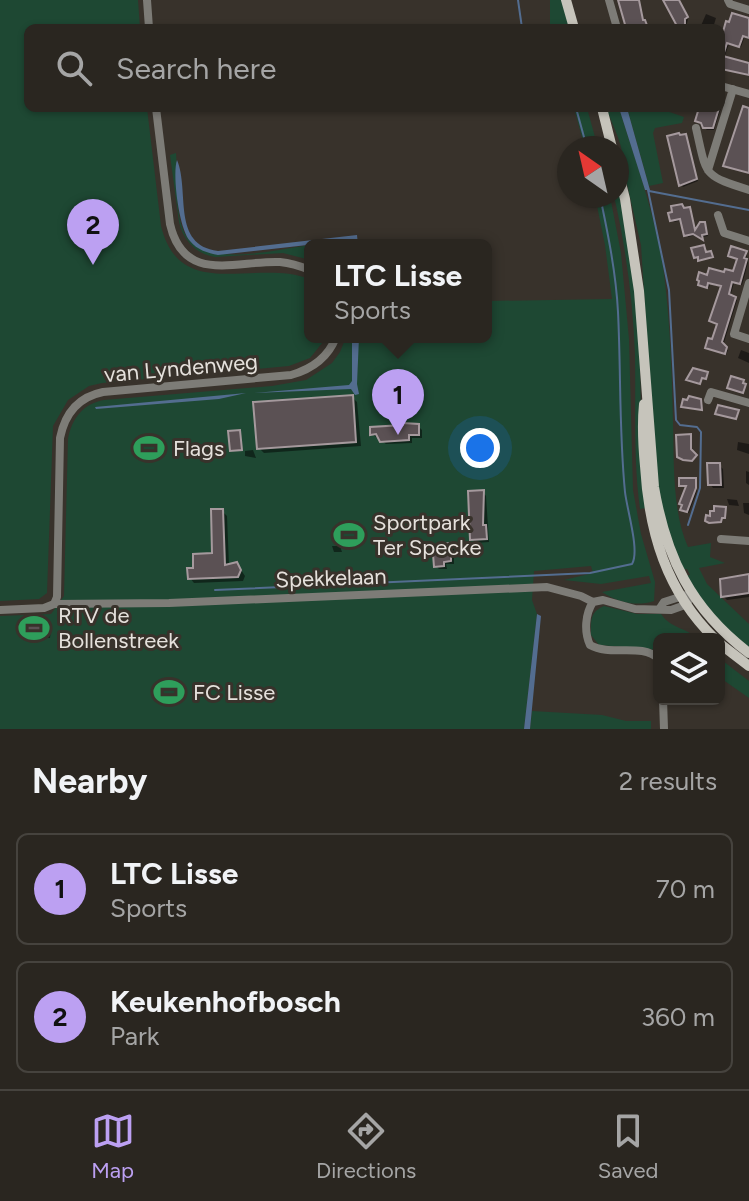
<!DOCTYPE html>
<style>
:root{--surface:#2a2620;--page:#322e29;--text:#f1f3f6;--muted:#a5a5a5;--line:#46433e;--accent:#bca0f2}
body{margin:0;font-family:Figtree,sans-serif;background:var(--page);color:var(--text)}
.controls{position:absolute;right:24px;bottom:24px;display:grid;overflow:hidden;border-radius:12px;box-shadow:0 2px 6px #0004}
.controls button{width:72px;height:72px;display:grid;place-items:center;padding:0;border:0;border-bottom:2px solid var(--line);background:var(--surface);color:var(--text);font:40px sans-serif}
.compass{position:absolute;left:557px;top:136px;width:72px;height:72px;border-radius:50%;background:var(--surface);box-shadow:0 2px 6px #0004;rotate:326deg}
.you{position:absolute;left:480px;top:448px;width:28px;height:28px;margin:-20px;border:6px solid #fff;border-radius:50%;background:#1a73e8;box-shadow:0 0 0 12px #1a73e833}
.badge{display:grid;place-items:center;width:52px;height:52px;border-radius:50%;background:var(--accent);color:#111;font-size:26px;font-weight:700}
.pin{position:absolute;translate:-50% -66px;filter:drop-shadow(0 2px 4px #0008)}
.pin::after{content:'';position:absolute;top:42px;width:28px;height:24px;background:inherit;clip-path:polygon(0 0,100% 0,50% 100%)}
.popup{position:absolute;left:304px;top:239px;width:188px;height:104px;box-sizing:border-box;display:grid;place-content:center;border-radius:12px;background:var(--surface);filter:drop-shadow(0 2px 6px #0005);font-size:26px;white-space:nowrap;color:var(--muted)}
.popup b{font-size:30px;color:var(--text)}
.popup::after{content:'';position:absolute;left:50%;top:100%;margin-left:-16px;border:16px solid transparent;border-top-color:var(--surface)}
.list{margin:0;padding:0;list-style:none}
h2{display:flex;justify-content:space-between;align-items:center;height:104px;margin:0;padding:0 32px;font-size:34px}
h2 small{font-size:26px;font-weight:400;color:var(--muted)}
.list li{display:grid;grid-template-columns:52px 1fr auto;gap:24px;align-items:center;box-sizing:border-box;height:112px;margin:0 16px 16px;padding:0 16px;border:2px solid var(--line);border-radius:12px}
.list b{display:block;font-size:30px;white-space:nowrap}
.list p{margin:0;font-size:26px;white-space:nowrap;color:var(--muted)}
.list em{font-size:26px;font-style:normal;color:var(--muted)}
.icon{flex:none;width:44px;height:44px;fill:none;stroke:currentColor;stroke-width:2;stroke-linecap:round;stroke-linejoin:round}
.map{position:relative;flex:none;width:749px;height:729px;overflow:hidden}
.search{position:absolute;background:var(--surface);box-shadow:0 2px 6px #0004;left:24px;right:24px;top:24px;height:88px;display:flex;align-items:center;gap:20px;box-sizing:border-box;padding:0 28px;border-radius:12px;color:var(--muted);font-size:30px}
.sheet{height:360px;background:var(--surface)}
nav{display:flex;justify-content:space-around;align-items:center;box-sizing:border-box;height:112px;border-top:2px solid var(--line);background:var(--surface);font-size:22px;color:var(--muted)}
nav a{display:grid;justify-items:center;gap:4px}
nav .on{color:var(--accent)}
.map>svg:first-child{display:block}
.green{fill:#1e4833}
.water{fill:#536d90}
.shadow{fill:#0007}
.lines{fill:none;stroke-linecap:round;stroke-linejoin:round}
.stream{stroke:#536d90;stroke-width:2}
.building{fill:#5b5154;stroke:#a5999d;stroke-width:2}
.minor{stroke:#7d7c77;stroke-width:8}
.major{stroke:#c6c4bb;stroke-width:10}
.labels{text-anchor:middle;dominant-baseline:central;stroke-width:6;stroke-linejoin:round;paint-order:stroke}
.street-label{font-size:22px;fill:#e5e1dc;stroke:#38322b}
.poi-label{font-size:22px;fill:#e5e1dc;stroke:#38322b;text-anchor:start}
</style>
<div class="map">
<svg width="749" height="729" viewBox="0 0 749 729">
<rect width="100%" height="100%" fill="#38322b"/>
<path class="green" d="M 0,0 L 138,0 L 140,28 L 28,28 L 28,108 L 147,108 L 161,226 C 180,303 254,259 307,278 L 310,280 L 310,337 L 327,337 L 310,358 L 289,366 L 102,383 L 89,386 L 68,400 L 53,426 L 47,593 L 39,599 L 0,601 Z
M 550,0 L 565,0 L 572,28 L 550,28 Z
M 574,108 L 587,108 L 598,148 L 585,148 Z
M 606,108 L 619,108 C 636,162 656,217 664,274 C 670,322 672,372 673,421 C 674,460 672,512 688,547 L 711,543 L 710,557 L 725,563 L 699,568 L 707,584 L 749,624 L 749,651 L 713,618 L 684,576 L 690,575 L 687,569 L 681,570 L 657,495 L 641,245 L 624,171 C 625,148 614,128 606,108 Z
M 627,108 L 658,108 L 684,117 L 682,123 L 655,128 L 653,133 L 663,183 L 649,186 Z
M 176,153 C 178,177 174,209 184,232 C 201,270 277,249 310,245 L 310,260 L 283,253 L 215,257 C 196,254 183,240 179,222 L 170,155 Z
M 617,182 C 627,235 637,287 639,341 C 642,397 639,453 646,508 L 640,509 C 633,458 636,406 635,355 C 633,302 626,248 614,196 L 617,196 Z
M 595,196 L 610,196 L 621,253 L 629,339 L 633,490 L 641,534 L 655,582 L 654,601 C 636,607 617,602 602,592 L 651,583 L 649,576 L 601,584 L 564,580 L 593,573 L 591,566 L 534,571 L 532,600 L 537,614 L 524,729 L 0,729 L 0,616 L 51,614 L 64,596 L 68,439 C 72,418 83,404 104,400 L 272,386 L 306,380 L 332,363 L 340,352 L 346,337 L 352,337 L 352,377 L 357,377 L 358,337 L 486,337 L 486,301 L 612,299 L 605,245 Z
M 604,606 L 637,614 L 661,614 C 671,629 686,627 698,639 L 676,639 L 661,636 L 658,650 L 599,645 L 591,635 C 591,620 590,612 604,606 Z
M 719,658 L 749,681 L 749,698 L 719,677 Z
M 532,711 L 602,715 L 626,721 L 651,721 L 651,729 L 530,729 Z"/>
<path class="water" d="M 619,108 L 627,108 L 650,190 L 645,190 Z
M 177,160 C 190,191 171,245 218,251 L 357,235 L 358,245 L 354,245 L 352,240 L 218,255 C 208,253 197,250 190,241 C 179,229 172,174 177,160 Z
M 352,337 L 359,337 L 357,384 L 359,394 L 355,395 L 351,389 L 254,393 L 349,385 L 352,381 Z
M 246,393 L 219,399 L 96,409 L 95,407 Z
M 537,614 L 541,616 L 530,729 L 524,729 Z"/>
<path class="shadow" d="M 665,0 L 679,0 L 688,19 L 686,27 L 673,28 L 676,24 Z
M 706,14 L 716,18 L 713,28 L 700,28 Z
M 749,20 L 749,38 L 745,36 L 741,47 L 729,44 L 724,58 L 747,65 L 749,62 L 749,76 L 721,69 L 721,32 L 724,33 Z
M 701,108 L 721,108 L 714,130 L 707,130 L 697,121 Z
M 685,136 L 698,181 L 683,187 L 681,185 Z
M 689,209 L 696,232 L 704,224 L 706,227 L 708,236 L 703,237 L 704,239 L 696,235 L 688,237 L 683,220 L 674,222 L 672,220 Z
M 746,252 L 748,263 L 742,285 L 734,283 L 730,297 L 737,300 L 723,346 L 728,350 L 726,355 L 707,348 L 714,342 L 719,325 L 711,321 L 722,287 L 710,284 L 709,288 L 700,284 L 708,277 L 735,274 L 739,259 L 731,256 Z
M 741,350 L 749,353 L 749,363 L 738,358 Z
M 352,397 L 357,402 L 361,446 L 264,453 L 259,448 Z
M 418,426 L 422,430 L 422,438 L 412,438 L 412,443 L 386,444 L 372,434 Z
M 738,442 L 749,444 L 749,454 L 737,450 Z
M 253,450 L 256,458 L 245,456 L 245,451 Z
M 719,465 L 723,469 L 724,488 L 713,488 L 710,484 Z
M 746,471 L 749,472 L 749,485 L 746,483 Z
M 696,480 L 697,491 L 689,513 L 682,509 L 687,488 L 681,486 Z
M 483,492 L 486,496 L 489,542 L 476,543 L 472,539 Z
M 727,499 L 737,500 L 739,506 L 729,505 Z
M 743,503 L 749,503 L 749,515 L 744,513 Z
M 222,511 L 227,516 L 229,566 L 236,565 L 241,570 L 245,576 L 243,581 L 194,583 L 190,578 L 215,555 Z
M 450,545 L 454,549 L 454,564 L 446,564 L 447,569 L 439,569 L 436,566 Z
M 332,546 L 340,546 L 342,552 L 334,552 Z
M 749,577 L 749,597 L 727,600 L 723,596 Z
M 47,625 L 51,629 L 50,638 L 27,636 L 23,632 Z"/>
<g class="lines">
<path class="stream" d="M 518,0 L 522,28
M 576,108 L 587,148
M 648,190 L 669,290 L 676,420 L 680,425 L 697,427 L 701,432 L 700,488 L 688,525
M 649,191 L 749,210
M 215,590 L 590,573 L 632,564 C 640,551 627,510 625,492 C 619,432 621,372 618,312 C 616,273 608,234 600,196"/>
</g>
<path class="building" d="M 618,0 L 639,0 L 643,20 L 645,20 L 648,28 L 626,28 Z
M 663,0 L 679,0 L 688,17 L 685,19 L 685,25 L 678,28 Z
M 732,13 L 749,18 L 749,38 L 743,36 L 739,47 L 727,43 L 723,56 L 749,63 L 749,75 L 721,69 L 721,39 L 726,21 L 729,22 Z
M 743,106 L 749,108 L 749,173 L 723,166 Z
M 699,108 L 719,108 L 713,128 L 703,128 L 701,123 L 695,121 Z
M 679,133 L 680,135 L 686,134 L 697,179 L 679,186 L 667,136 Z
M 682,204 L 684,208 L 690,207 L 695,230 L 700,222 L 705,222 L 707,234 L 702,235 L 703,240 L 693,234 L 684,236 L 680,219 L 670,221 L 668,213 L 672,212 L 671,206 Z
M 704,245 L 706,252 L 711,251 L 713,257 L 698,261 L 698,257 L 694,258 L 691,248 Z
M 731,246 L 747,251 L 744,258 L 747,259 L 740,284 L 732,282 L 729,294 L 736,297 L 722,342 L 727,347 L 725,354 L 705,348 L 708,338 L 712,339 L 717,324 L 709,321 L 721,286 L 708,283 L 707,288 L 698,285 L 699,281 L 697,280 L 699,272 L 707,275 L 709,268 L 724,272 L 725,269 L 733,271 L 737,259 L 728,256 Z
M 693,368 L 708,372 L 706,379 L 702,378 L 700,384 L 686,380 Z
M 731,376 L 744,380 L 743,383 L 746,384 L 743,393 L 727,388 Z
M 353,395 L 356,442 L 257,449 L 253,402 Z
M 689,396 L 701,399 L 702,410 L 681,407 L 683,399 L 687,400 Z
M 718,405 L 739,410 L 736,419 L 715,414 Z
M 403,423 L 419,424 L 419,435 L 409,435 L 409,440 L 380,442 L 376,434 L 370,435 L 370,427 L 403,425 Z
M 240,430 L 242,450 L 230,451 L 228,431 Z
M 691,434 L 691,449 L 697,455 L 692,461 L 683,460 L 677,457 L 676,435 Z
M 707,463 L 720,463 L 721,485 L 708,485 Z
M 679,478 L 696,478 L 696,488 L 687,512 L 680,510 L 682,505 L 679,504 L 686,486 L 679,486 Z
M 484,490 L 483,525 L 486,525 L 487,539 L 470,540 L 468,491 Z
M 714,506 L 726,507 L 725,518 L 722,518 L 721,522 L 709,523 L 705,521 L 706,515 L 710,516 L 710,511 L 714,511 Z
M 211,509 L 223,509 L 225,565 L 237,562 L 241,570 L 238,577 L 188,579 L 187,568 L 193,568 L 193,554 L 212,553 Z
M 451,543 L 451,561 L 444,562 L 444,566 L 434,567 L 433,554 L 443,554 L 443,544 Z
M 749,574 L 749,593 L 721,597 L 720,579 Z
M 22,621 L 48,624 L 47,636 L 21,633 Z"/>
<g class="lines">
<path class="minor" d="M 147,0 L 149,28
M 609,0 L 617,28
M 728,0 L 730,4 L 749,10
M 721,86 L 749,94
M 156,108 L 170,224 C 184,285 236,260 280,262 C 290,263 300,266 310,270
M 696,128 C 707,176 702,175 749,190
M 708,170 L 733,89
M 718,215 L 724,233 L 749,241
M 749,283 L 734,334 L 749,339
M 708,400 L 711,392 L 749,403
M 721,539 L 749,541
M 593,602 C 585,614 584,632 590,645 C 611,657 641,642 659,659
M 54,604 L 57,597 L 60,438 C 65,413 78,397 103,392 L 291,375 C 312,369 328,358 336,337
M 660,608 L 664,602 L 686,595
M 0,610 L 44,608 L 54,604 L 169,603 L 547,587 L 581,596 L 593,602 L 603,600 L 635,609 L 671,610 L 685,605 L 693,595
M 663,699 L 664,729"/>
<path class="major" d="M 566,0 L 574,28
M 602,108 L 612,148
M 617,167 L 625,199 L 639,291 L 654,487 C 666,557 691,609 749,653
M 644,404 C 642,424 643,445 645,466 C 649,532 666,591 715,639
M 719,643 L 749,666"/>
</g>
<defs>
<g id="stadium-bare" transform="scale(2.4)"><path d="M0-5a6.5 5 0 1 0 0 10a6.5 5 0 1 0 0-10ZM-3.5-1.8h7v3.6h-7Z" fill="#2e9e5b" stroke="#38322b" stroke-width="2.5" paint-order="stroke"/></g>
</defs>
<g fill-rule="evenodd">
<use href="#stadium-bare" x="149" y="448"/>
<use href="#stadium-bare" x="349" y="535"/>
<use href="#stadium-bare" x="34" y="628"/>
<use href="#stadium-bare" x="169" y="692"/>
</g>
<g class="labels">
<g class="street-label">
<text transform="translate(181 368) rotate(-5)">van Lyndenweg</text>
<text transform="translate(331 578) rotate(-2)">Spekkelaan</text>
</g>
<g class="poi-label">
<text x="173" y="448">Flags</text>
<text x="373" y="522">Sportpark<tspan x="373" dy="25">Ter Specke</tspan></text>
<text x="58" y="615">RTV de<tspan x="58" dy="25">Bollenstreek</tspan></text>
<text x="193" y="692">FC Lisse</text>
</g>
</g>
</svg>
<div class="controls">
<button><svg class="icon" aria-label="layers" viewBox="0 0 24 24"><path d="M12 4l9 5-9 5-9-5zM3 14l9 5 9-5"/></svg></button>
</div>
<svg class="compass" viewBox="-18 -18 36 36"><path d="M0-13l5 13h-10z" fill="#e53935"/><path d="M0 13l5-13h-10z" fill="#a5a5a5"/></svg>
<div class="you"></div>
<div class="pin badge" style="left:398px;top:435px">1</div>
<div class="popup"><b>LTC Lisse</b>Sports</div>
<div class="pin badge" style="left:93px;top:265px">2</div>
<div class="search"><svg class="icon" aria-label="search" viewBox="0 0 24 24"><circle cx="10" cy="10" r="6"/><path d="M15 15l6 6"/></svg>Search here</div>
</div>
<section class="sheet">
<h2>Nearby<small>2 results</small></h2>
<ul class="list">
<li><span class="badge">1</span><div><b>LTC Lisse</b><p>Sports</p></div><em>70 m</em></li>
<li><span class="badge">2</span><div><b>Keukenhofbosch</b><p>Park</p></div><em>360 m</em></li>
</ul>
</section>
<nav>
<a class="on"><svg class="icon" aria-label="map" viewBox="0 0 24 24"><path d="M3 6l6-2 6 2 6-2v14l-6 2-6-2-6 2zM9 4v14M15 6v14"/></svg>Map</a>
<a><svg class="icon" aria-label="directions" viewBox="0 0 24 24"><path d="M12 3l9 9-9 9-9-9zM9 14v-3h6M13 9l2 2-2 2"/></svg>Directions</a>
<a><svg class="icon" aria-label="saved" viewBox="0 0 24 24"><path d="M7 4h10v16l-5-4-5 4z"/></svg>Saved</a>
</nav>
